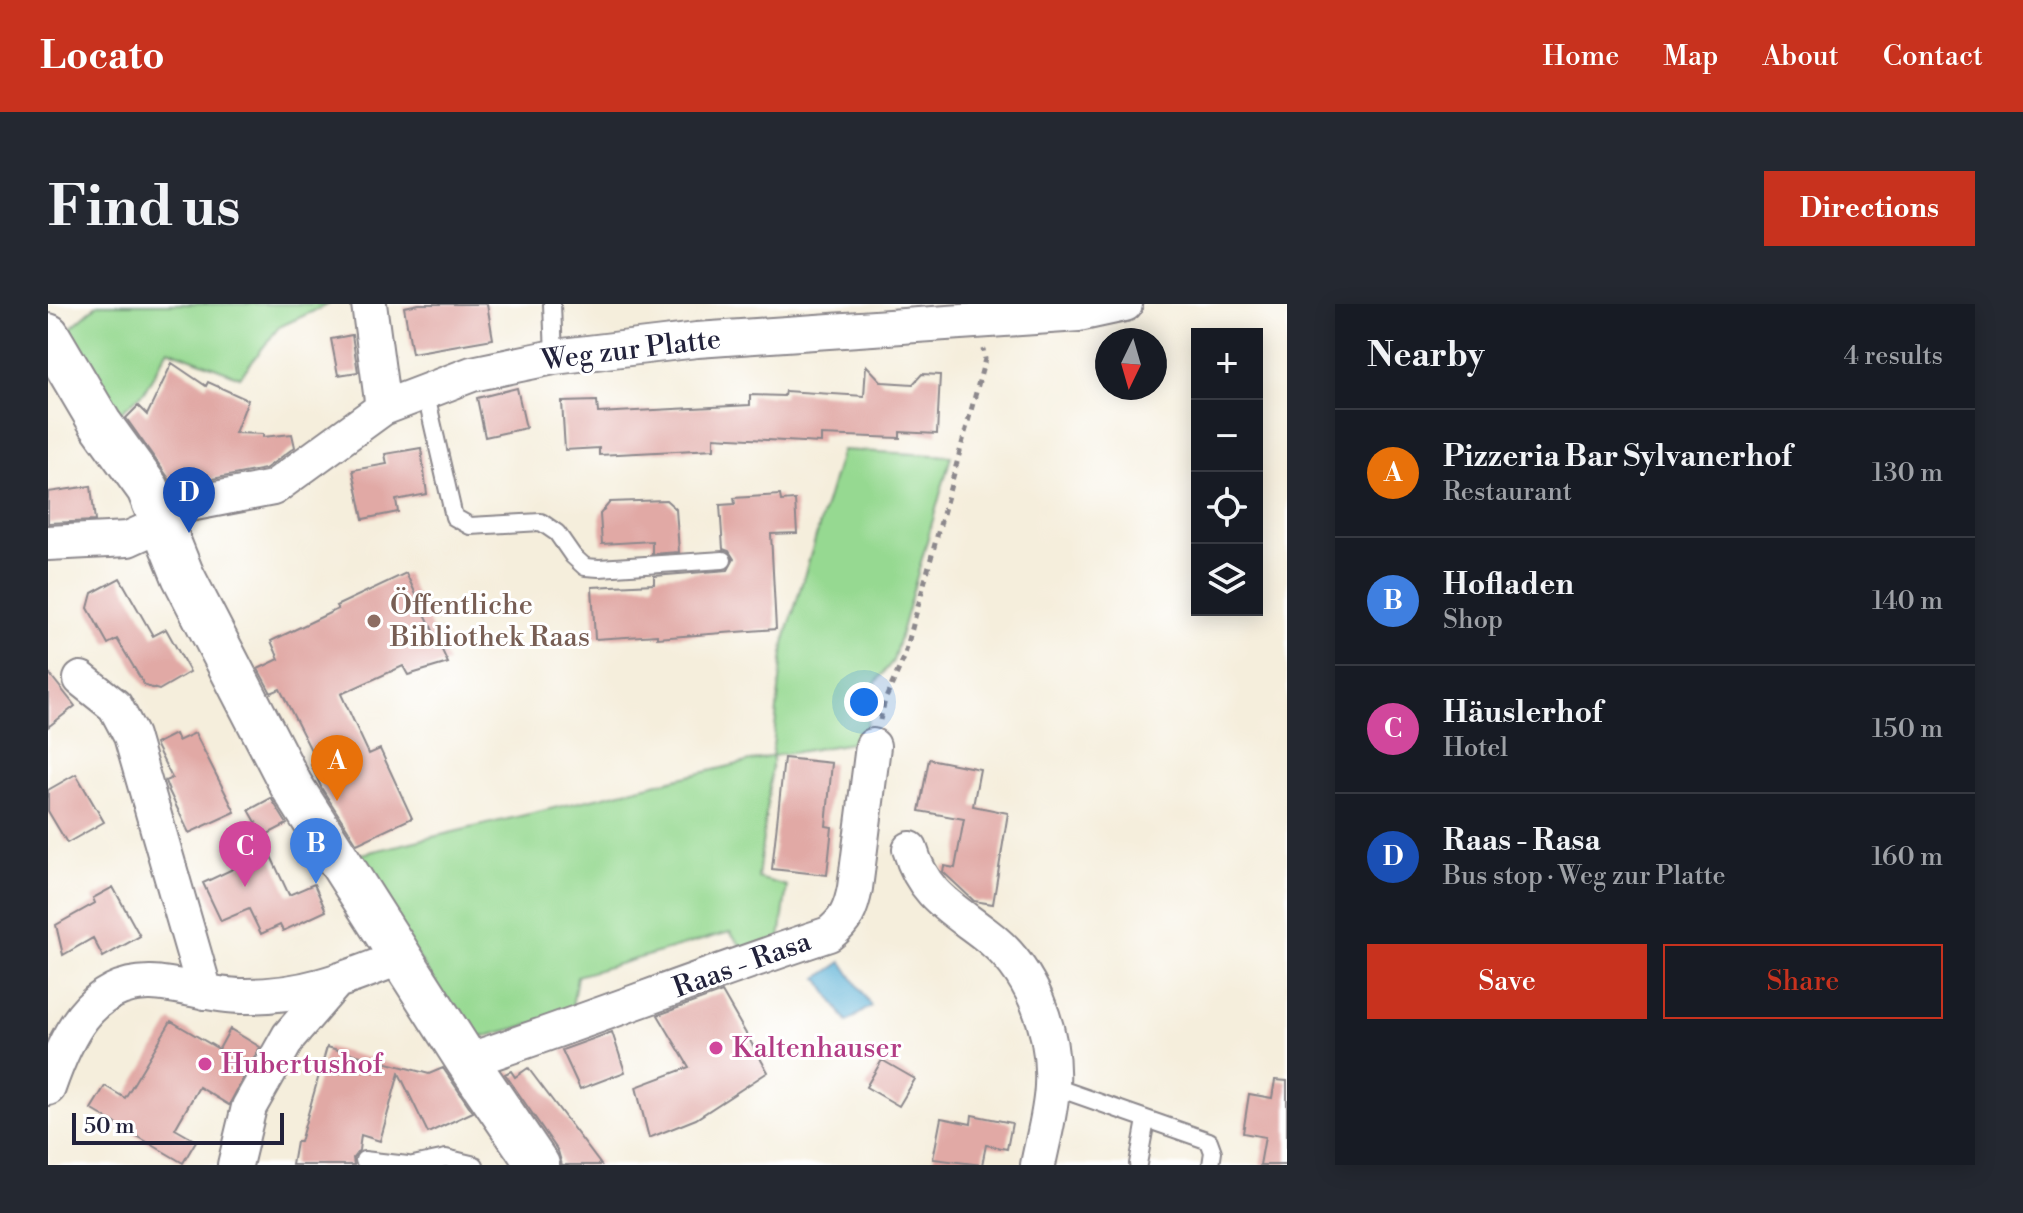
<!DOCTYPE html>
<meta charset="utf-8">
<style>
:root{--surface:#171b24;--page:#242831;--text:#f1f3f6;--muted:#9ea1a6;--line:#363941;--accent:#c8321e}
body{margin:0;font-family:"Libre Bodoni",serif;background:var(--page);color:var(--text)}
.controls{position:absolute;right:24px;top:24px;display:grid;overflow:hidden;border-radius:0px;box-shadow:0 4px 20px #0003}
.controls button{width:72px;height:72px;display:grid;place-items:center;padding:0;border:0;border-bottom:2px solid var(--line);background:var(--surface);color:var(--text);font:40px sans-serif}
.compass{position:absolute;left:1047px;top:24px;width:72px;height:72px;border-radius:50%;background:var(--surface);box-shadow:0 4px 20px #0003;rotate:185deg}
.scale{position:absolute;left:24px;bottom:20px;width:212px;box-sizing:border-box;padding-left:8px;border:4px solid #22223b;border-top:0;font-size:22px;line-height:28px;white-space:nowrap;color:#22223b;-webkit-text-stroke:6px #fff;paint-order:stroke}
.you{position:absolute;left:816px;top:398px;width:28px;height:28px;margin:-20px;border:6px solid #fff;border-radius:50%;background:#1a73e8;box-shadow:0 0 0 12px #1a73e833}
.badge{display:grid;place-items:center;width:52px;height:52px;border-radius:50%;background:var(--accent);color:#fff;font-size:26px;font-weight:700}
.pin{position:absolute;translate:-50% -66px;filter:drop-shadow(0 2px 4px #0008)}
.pin::after{content:'';position:absolute;top:42px;width:28px;height:24px;background:inherit;clip-path:polygon(0 0,100% 0,50% 100%)}
.list{margin:0;padding:0;list-style:none}
h2{display:flex;justify-content:space-between;align-items:center;height:104px;margin:0;padding:0 32px;font-size:34px}
h2 small{font-size:26px;font-weight:400;color:var(--muted)}
.list li{display:grid;grid-template-columns:52px 1fr auto;gap:24px;align-items:center;box-sizing:border-box;height:128px;padding:0 32px;border-top:2px solid var(--line)}
.list b{display:block;font-size:30px;white-space:nowrap}
.list p{margin:0;font-size:26px;white-space:nowrap;color:var(--muted)}
.list em{font-size:26px;font-style:normal;color:var(--muted)}
.actions{display:flex;gap:16px;padding:24px 32px}
.actions a{flex:1;padding:18px 0;border:2px solid var(--accent);border-radius:0px;text-align:center;font-size:28px;color:var(--accent)}
.actions .main{background:var(--accent);color:#fff}
.icon{flex:none;width:44px;height:44px;fill:none;stroke:currentColor;stroke-width:2;stroke-linecap:round;stroke-linejoin:round}
.map{position:relative;flex:none;width:1239px;height:861px;overflow:hidden;border-radius:0px}
header{display:flex;align-items:center;gap:48px;box-sizing:border-box;height:112px;padding:0 40px;background:var(--accent);color:#fff}
header strong{font-size:38px}
nav{display:flex;gap:44px;margin-inline-start:auto;font-size:28px}
.intro{display:flex;align-items:center;justify-content:space-between;box-sizing:border-box;height:192px;padding:0 48px}
h1{margin:0;font-size:56px}
.button{padding:20px 36px;border-radius:0px;background:var(--accent);color:#fff;font-size:28px;font-weight:700}
main{display:flex;gap:48px;padding:0 48px}
aside{flex:1;background:var(--surface);border-radius:0px;box-shadow:0 4px 20px #0003}
.map>svg:first-child{display:block}
.green{fill:#96d991;stroke:#5c7e66;stroke-width:2}
.water{fill:#57afd4;stroke:#3c6888;stroke-width:2}
.building{fill:#e1a9a5}
.lines{fill:none;stroke-linecap:round;stroke-linejoin:round}
.service-casing{stroke:#8c888c;stroke-width:20}
.minor-casing{stroke:#8c888c;stroke-width:38}
.tertiary-casing{stroke:#8c888c;stroke-width:46}
.path{stroke:#8c888c;stroke-width:5;stroke-dasharray:6 6;stroke-linecap:butt}
.service{stroke:#fff;stroke-width:16}
.minor{stroke:#fff;stroke-width:34}
.tertiary{stroke:#fff;stroke-width:42}
.education-dot{fill:#8d6e63;stroke:#fff;stroke-width:3}
.hotel-dot{fill:#d1479c;stroke:#fff;stroke-width:3}
.labels{text-anchor:middle;dominant-baseline:central;stroke-width:6;stroke-linejoin:round;paint-order:stroke}
.street-label{font-size:28px;fill:#22223b;stroke:#fff}
.education-label{font-size:28px;fill:#785e54;stroke:#fff;text-anchor:start}
.hotel-label{font-size:28px;fill:#b23c85;stroke:#fff;text-anchor:start}
</style>
<header>
<strong>Locato</strong>
<nav><a>Home</a><a>Map</a><a>About</a><a>Contact</a></nav>
</header>
<div class="intro"><h1>Find us</h1><a class="button">Directions</a></div>
<main>
<div class="map">
<svg width="1239" height="861" viewBox="0 0 1239 861">
<rect width="100%" height="100%" fill="#fff"/>
<filter id="ink" filterUnits="userSpaceOnUse"><feTurbulence type="fractalNoise" baseFrequency=".0125" numOctaves="2"/><feDisplacementMap in="SourceGraphic" scale="16" xChannelSelector="R" yChannelSelector="G"/><feConvolveMatrix kernelMatrix="1 2 1 2 8 2 1 2 1" color-interpolation-filters="sRGB"/></filter>
<filter id="wash" filterUnits="userSpaceOnUse"><feTurbulence type="fractalNoise" baseFrequency=".006" numOctaves="4" result="noise"/><feDisplacementMap in="SourceGraphic" scale="32" xChannelSelector="R" yChannelSelector="G"/><feGaussianBlur stdDeviation="1.8" result="paint"/><feColorMatrix in="noise" values="0 0 0 0 0 0 0 0 0 0 0 0 0 0 0 0 0 1.4 0 .05"/><feComposite in="paint" operator="in"/></filter>
<g filter="url(#wash)">
<rect width="100%" height="100%" fill="#f5eedc"/>
<path class="green" d="M 50,0 L 281,0 L 231,23 L 192,73 L 120,45 L 96,88 L 70,110 L 18,28 Z
M 794,146 L 903,152 L 845,357 L 828,378 L 815,437 L 725,452 L 710,574 L 739,582 L 732,635 L 697,647 L 682,628 L 529,672 L 523,710 L 423,736 L 305,552 L 724,452 L 736,339 Z"/>
<path class="water" d="M 794,658 L 823,702 L 799,718 L 770,674 Z"/>
<g id="blocks">
<path class="building" d="M 371,0 L 439,0 L 445,35 L 364,49 L 356,3 Z
M 304,31 L 310,68 L 290,71 L 283,35 Z
M 124,59 L 158,82 L 160,78 L 200,96 L 187,129 L 215,130 L 215,133 L 244,130 L 247,143 L 217,165 L 159,176 L 122,176 L 78,114 L 90,102 L 99,111 Z
M 818,61 L 834,78 L 865,80 L 874,70 L 892,71 L 889,130 L 852,128 L 852,134 L 773,131 L 773,139 L 666,133 L 666,145 L 551,151 L 551,144 L 517,146 L 514,98 L 549,97 L 550,109 L 702,101 L 702,91 L 736,92 L 737,87 L 816,92 Z
M 469,84 L 478,124 L 437,133 L 429,94 Z
M 373,144 L 379,190 L 348,196 L 350,208 L 315,215 L 305,166 L 339,160 L 337,150 Z
M 43,182 L 47,217 L 0,219 L 0,188 Z
M 732,191 L 733,197 L 747,196 L 749,229 L 723,230 L 728,325 L 609,334 L 609,331 L 547,335 L 544,283 L 606,280 L 606,272 L 680,266 L 686,255 L 681,247 L 675,245 L 672,201 L 687,200 L 686,194 Z
M 618,196 L 628,205 L 631,248 L 604,250 L 604,237 L 554,240 L 552,210 L 562,198 Z
M 358,269 L 400,359 L 360,371 L 355,362 L 293,390 L 321,450 L 332,445 L 364,514 L 309,540 L 274,485 L 263,461 L 269,458 L 232,385 L 223,389 L 210,365 L 231,355 L 223,337 L 290,305 L 288,302 Z
M 72,274 L 105,332 L 118,325 L 142,368 L 111,386 L 97,382 L 69,335 L 60,340 L 40,304 L 44,289 Z
M 0,368 L 27,402 L 0,423 Z
M 147,429 L 187,508 L 141,529 L 121,487 L 117,477 L 124,474 L 107,440 L 127,430 L 130,437 Z
M 736,454 L 784,459 L 778,522 L 784,523 L 779,571 L 724,565 Z
M 881,455 L 932,465 L 925,502 L 960,509 L 945,600 L 926,597 L 895,568 L 896,562 L 907,564 L 916,515 L 871,507 Z
M 28,470 L 56,518 L 19,539 L 0,507 L 0,486 Z
M 223,494 L 239,520 L 216,532 L 201,506 Z
M 221,548 L 241,591 L 266,580 L 278,607 L 235,627 L 232,621 L 213,630 L 201,605 L 173,617 L 155,579 Z
M 65,583 L 92,632 L 55,653 L 45,634 L 15,651 L 8,621 L 47,599 L 45,594 Z
M 674,688 L 720,768 L 648,815 L 601,834 L 588,783 L 641,763 L 610,711 Z
M 123,717 L 171,745 L 182,725 L 212,743 L 181,801 L 151,783 L 127,825 L 148,837 L 135,859 L 43,805 L 57,782 L 77,794 Z
M 564,728 L 577,768 L 532,785 L 514,746 Z
M 279,743 L 381,770 L 395,764 L 425,808 L 380,829 L 351,769 L 332,837 L 313,831 L 311,846 L 305,854 L 306,861 L 244,861 L 248,838 L 252,838 Z
M 834,756 L 867,775 L 851,802 L 818,783 Z
M 480,764 L 553,861 L 514,861 L 510,847 L 457,770 L 463,767 L 467,773 Z
M 1227,776 L 1239,777 L 1239,861 L 1212,861 L 1217,833 L 1195,829 L 1201,790 L 1224,794 Z
M 924,811 L 964,819 L 959,845 L 938,841 L 934,861 L 885,855 L 893,814 L 923,820 Z"/>
</g>
</g>
<g filter="url(#ink)">
<use href="#blocks" fill-opacity="0" stroke="#8c888c" stroke-width="2"/>
<g class="lines">
<g class="service-casing">
<path id="service" d="M 504,0 L 506,53
M 377,87 L 406,213 L 422,222 L 493,218 L 509,229 L 525,252 L 537,263 L 551,264 L 675,256
M 1004,782 L 1161,837 L 1165,848 L 1163,861
M 316,856 L 360,861
M 1090,860 L 1098,816
M 365,861 L 398,854 L 427,861"/>
</g>
<g class="minor-casing">
<path id="minor" d="M 321,0 L 335,104
M 0,239 L 80,235 L 113,220 L 131,202 L 225,184 L 335,104 L 424,70 L 506,53 L 649,36 L 1031,10 L 1077,0
M 33,375 L 67,402 L 83,432 L 157,688
M 862,545 C 875,590 902,603 937,630 C 983,664 1007,725 1004,782 C 1003,808 995,835 990,861
M 419,757 C 540,717 659,670 781,630 C 798,617 803,605 807,584 L 825,442
M 0,784 C 17,735 41,678 103,679 C 133,680 163,692 194,692 C 254,693 298,675 353,653
M 187,861 L 201,803 L 241,732 L 286,680"/>
</g>
<g class="tertiary-casing">
<path id="tertiary" d="M 0,31 L 52,119 L 100,185 L 135,272 L 243,481 L 419,757 L 490,861"/>
</g>
<path class="path" d="M 832,416 L 837,396 L 856,354 L 937,55 L 935,45"/>
<use href="#service" class="service"/>
<use href="#minor" class="minor"/>
<use href="#tertiary" class="tertiary"/>
</g>
</g>
<circle class="education-dot" cx="326" cy="317" r="8"/>
<g class="hotel-dot">
<circle cx="668" cy="744" r="8"/>
<circle cx="157" cy="760" r="8"/>
</g>
<g class="labels">
<g class="street-label">
<text transform="translate(583 46) rotate(-7)">Weg zur Platte</text>
<text transform="translate(694 661) rotate(-20)">Raas - Rasa</text>
</g>
<g class="education-label">
<text x="342" y="301">Öffentliche<tspan x="342" dy="32">Bibliothek Raas</tspan></text>
</g>
<g class="hotel-label">
<text x="684" y="744">Kaltenhauser</text>
<text x="173" y="760">Hubertushof</text>
</g>
</g>
</svg>
<div class="controls">
<button>+</button>
<button>−</button>
<button><svg class="icon" aria-label="locate" viewBox="0 0 24 24"><circle cx="12" cy="12" r="6"/><path d="M12 2v4M12 18v4M2 12h4M18 12h4"/></svg></button>
<button><svg class="icon" aria-label="layers" viewBox="0 0 24 24"><path d="M12 4l9 5-9 5-9-5zM3 14l9 5 9-5"/></svg></button>
</div>
<svg class="compass" viewBox="-18 -18 36 36"><path d="M0-13l5 13h-10z" fill="#e53935"/><path d="M0 13l5-13h-10z" fill="#9ea1a6"/></svg>
<div class="scale">50 m</div>
<div class="you"></div>
<div class="pin badge" style="left:289px;top:497px;background:#e8710a">A</div>
<div class="pin badge" style="left:268px;top:580px;background:#3f7fe0">B</div>
<div class="pin badge" style="left:197px;top:583px;background:#d1479c">C</div>
<div class="pin badge" style="left:141px;top:229px;background:#1a4fb4">D</div>
</div>
<aside>
<h2>Nearby<small>4 results</small></h2>
<ul class="list">
<li><span class="badge" style="background:#e8710a">A</span><div><b>Pizzeria Bar Sylvanerhof</b><p>Restaurant</p></div><em>130 m</em></li>
<li><span class="badge" style="background:#3f7fe0">B</span><div><b>Hofladen</b><p>Shop</p></div><em>140 m</em></li>
<li><span class="badge" style="background:#d1479c">C</span><div><b>Häuslerhof</b><p>Hotel</p></div><em>150 m</em></li>
<li><span class="badge" style="background:#1a4fb4">D</span><div><b>Raas - Rasa</b><p>Bus stop · Weg zur Platte</p></div><em>160 m</em></li>
</ul>
<div class="actions"><a class="main">Save</a><a>Share</a></div>
</aside>
</main>
